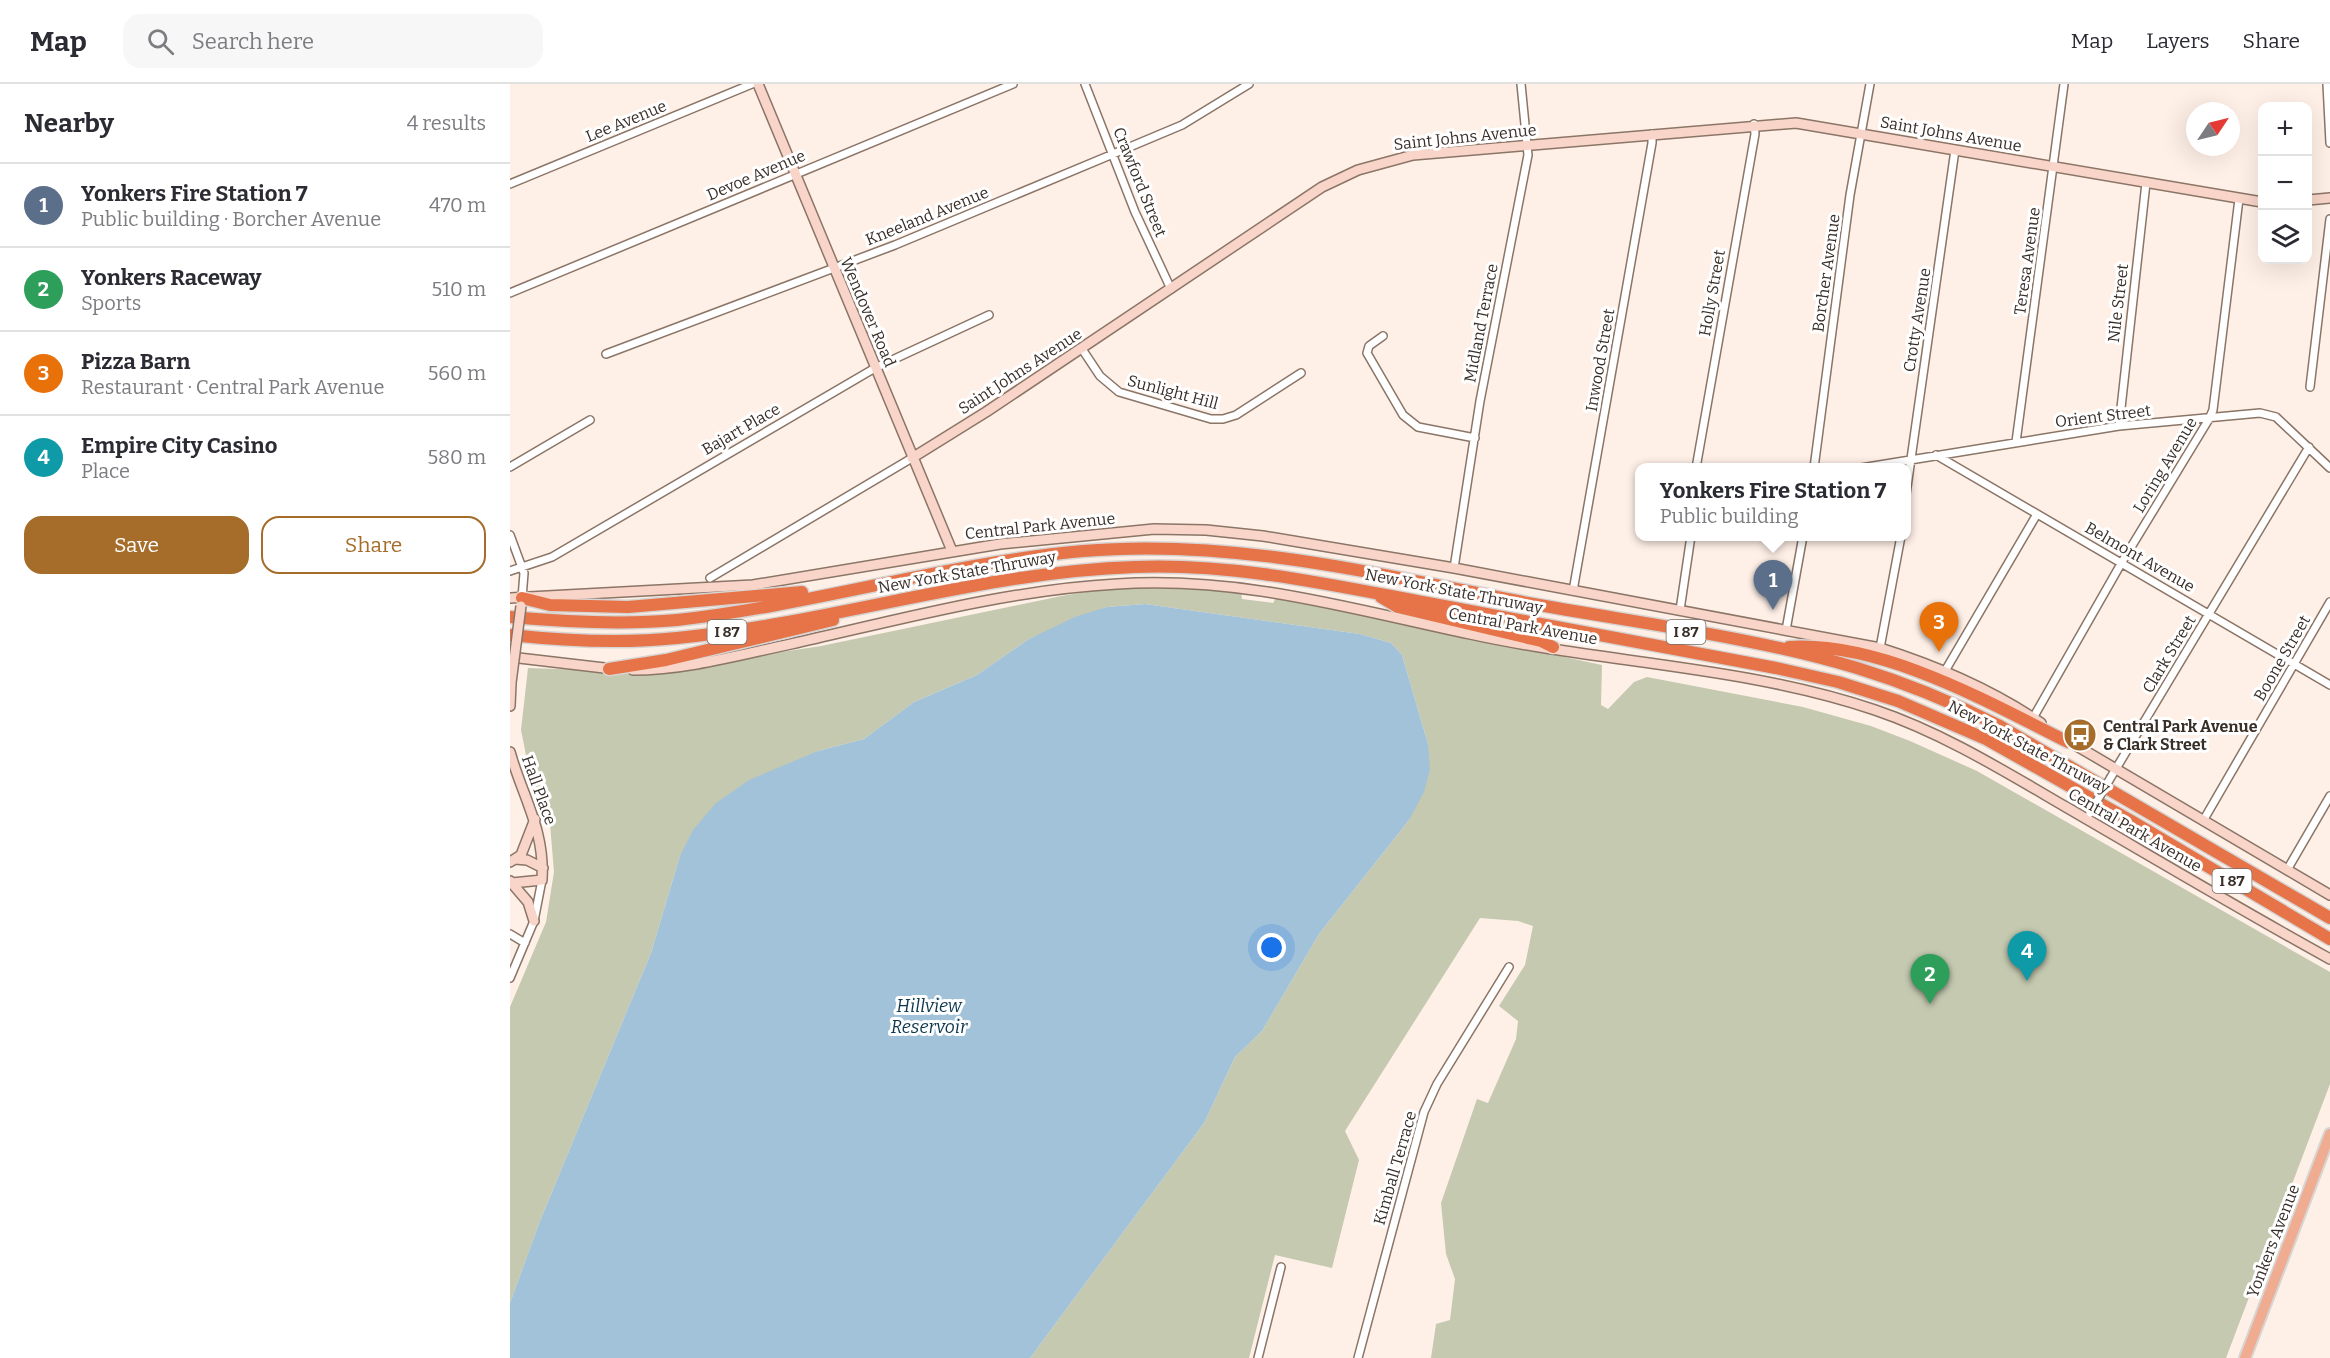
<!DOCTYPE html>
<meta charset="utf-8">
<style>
:root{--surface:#fff;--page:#f7f7f7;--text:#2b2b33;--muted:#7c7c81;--line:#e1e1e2;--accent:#a56c2a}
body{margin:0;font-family:Bitter,serif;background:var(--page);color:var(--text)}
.controls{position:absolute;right:18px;top:18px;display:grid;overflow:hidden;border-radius:12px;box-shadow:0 6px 24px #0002}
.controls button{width:54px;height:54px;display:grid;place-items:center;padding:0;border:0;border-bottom:2px solid var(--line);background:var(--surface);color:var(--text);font:30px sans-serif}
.compass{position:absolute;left:1676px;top:18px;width:54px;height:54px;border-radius:50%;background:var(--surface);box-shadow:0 6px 24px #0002;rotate:55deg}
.you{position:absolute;left:762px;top:864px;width:21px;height:21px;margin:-15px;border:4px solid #fff;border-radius:50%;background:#1a73e8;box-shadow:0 0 0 9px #1a73e833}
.badge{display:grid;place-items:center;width:39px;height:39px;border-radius:50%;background:var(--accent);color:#fff;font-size:20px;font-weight:700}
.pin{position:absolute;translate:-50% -50px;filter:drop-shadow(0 2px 3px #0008)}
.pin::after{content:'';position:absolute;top:32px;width:21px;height:18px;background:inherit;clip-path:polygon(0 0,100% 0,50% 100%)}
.popup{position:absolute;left:1125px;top:379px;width:276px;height:78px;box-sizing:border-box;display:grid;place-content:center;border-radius:12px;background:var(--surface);filter:drop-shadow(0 2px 4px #0005);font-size:20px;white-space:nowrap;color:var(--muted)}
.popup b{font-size:22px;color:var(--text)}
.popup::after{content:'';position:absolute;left:50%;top:100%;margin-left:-12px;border:12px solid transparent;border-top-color:var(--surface)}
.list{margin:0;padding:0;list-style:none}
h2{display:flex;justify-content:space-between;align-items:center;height:78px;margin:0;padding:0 24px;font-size:26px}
h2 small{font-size:20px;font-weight:400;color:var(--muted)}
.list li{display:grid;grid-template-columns:39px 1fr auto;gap:18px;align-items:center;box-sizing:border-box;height:84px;padding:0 24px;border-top:2px solid var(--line)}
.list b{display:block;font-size:22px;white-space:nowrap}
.list p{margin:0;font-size:20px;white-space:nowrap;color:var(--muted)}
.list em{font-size:20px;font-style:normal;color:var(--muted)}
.actions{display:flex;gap:12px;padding:18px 24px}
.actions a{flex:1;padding:14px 0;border:2px solid var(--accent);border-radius:18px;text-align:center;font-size:21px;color:var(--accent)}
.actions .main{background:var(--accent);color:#fff}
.icon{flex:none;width:33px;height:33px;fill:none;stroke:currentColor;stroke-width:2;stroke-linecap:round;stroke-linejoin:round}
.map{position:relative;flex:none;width:1820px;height:1274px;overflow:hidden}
header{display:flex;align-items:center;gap:36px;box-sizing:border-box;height:84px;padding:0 30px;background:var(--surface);border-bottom:2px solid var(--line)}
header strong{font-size:28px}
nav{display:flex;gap:33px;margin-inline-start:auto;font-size:21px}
.search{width:420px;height:54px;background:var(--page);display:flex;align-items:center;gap:15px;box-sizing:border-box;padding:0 21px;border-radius:18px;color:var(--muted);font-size:22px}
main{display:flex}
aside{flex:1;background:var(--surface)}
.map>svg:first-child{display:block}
.green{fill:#c4c9b0}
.water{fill:#a2c2d9}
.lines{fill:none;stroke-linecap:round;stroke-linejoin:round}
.street-casing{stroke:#8a7567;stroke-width:10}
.secondary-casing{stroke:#8a7567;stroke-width:12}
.primary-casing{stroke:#d7d5d4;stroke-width:14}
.highway-casing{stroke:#d7d5d4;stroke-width:15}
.street{stroke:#fff;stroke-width:7}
.secondary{stroke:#f8d5c8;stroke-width:9}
.primary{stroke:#f0ac91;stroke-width:10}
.highway{stroke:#e67448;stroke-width:12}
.street-bridge-casing{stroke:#8a7567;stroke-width:10;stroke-linecap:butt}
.secondary-bridge-casing{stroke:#8a7567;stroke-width:12;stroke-linecap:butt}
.street-bridge{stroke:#fff;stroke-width:7}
.secondary-bridge{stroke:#f8d5c8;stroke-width:9}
.labels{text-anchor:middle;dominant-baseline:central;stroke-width:6;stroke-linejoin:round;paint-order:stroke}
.shield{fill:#fff;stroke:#746d69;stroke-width:1.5}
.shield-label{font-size:15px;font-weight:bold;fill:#392f29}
.street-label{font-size:16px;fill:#392f29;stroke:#fff}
.poi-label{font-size:16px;font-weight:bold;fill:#392f29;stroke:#fff;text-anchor:start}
.water-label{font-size:18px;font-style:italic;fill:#0c374f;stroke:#fff}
</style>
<header>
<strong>Map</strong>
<div class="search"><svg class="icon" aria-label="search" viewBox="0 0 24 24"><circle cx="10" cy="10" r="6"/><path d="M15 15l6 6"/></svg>Search here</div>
<nav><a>Map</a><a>Layers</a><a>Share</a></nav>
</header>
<main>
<aside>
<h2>Nearby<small>4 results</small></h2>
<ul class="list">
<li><span class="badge" style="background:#5c6f8a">1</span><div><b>Yonkers Fire Station 7</b><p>Public building · Borcher Avenue</p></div><em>470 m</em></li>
<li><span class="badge" style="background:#2e9e5b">2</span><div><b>Yonkers Raceway</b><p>Sports</p></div><em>510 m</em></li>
<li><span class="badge" style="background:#e8710a">3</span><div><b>Pizza Barn</b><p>Restaurant · Central Park Avenue</p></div><em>560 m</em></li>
<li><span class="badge" style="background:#0f9aa8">4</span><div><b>Empire City Casino</b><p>Place</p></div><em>580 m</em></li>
</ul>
<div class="actions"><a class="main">Save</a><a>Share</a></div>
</aside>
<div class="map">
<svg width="1820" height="1274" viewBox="0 0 1820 1274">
<rect width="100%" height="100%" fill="#fff0e7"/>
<path class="green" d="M 609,503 L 731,507 L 732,515 L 763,519 L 767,512 L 1092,581 L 1091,621 L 1098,625 L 1124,598 L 1137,593 L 1293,623 L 1361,642 L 1400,657 L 1467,687 L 1820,888 L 1820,1000 L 1716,1274 L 921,1274 L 926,1240 L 940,1236 L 945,1195 L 936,1170 L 931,1119 L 967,1015 L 978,1019 L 1006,955 L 1008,937 L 989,922 L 1015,881 L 1023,842 L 1008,837 L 970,834 L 835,1047 L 849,1076 L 822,1184 L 765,1171 L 739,1274 L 520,1274 L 694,1039 L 725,973 L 752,947 L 809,850 L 899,736 L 918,660 L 892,571 L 881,559 L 850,550 L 635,520 L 597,523 L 519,555 L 467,591 L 404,618 L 354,655 L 308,667 L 170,772 L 141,869 L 30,1137 L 0,1219 L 0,923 L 36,838 L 44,788 L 40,740 L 18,681 L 11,646 L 18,584 L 141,588 L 311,562 L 551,512 Z"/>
<path class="water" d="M 635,520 L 850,550 L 881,559 L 892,571 L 918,660 L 920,685 L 914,708 L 899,736 L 809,850 L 752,947 L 725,973 L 694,1039 L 520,1274 L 0,1274 L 0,1219 L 30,1137 L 141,869 L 170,772 L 183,746 L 206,719 L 239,696 L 308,667 L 354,655 L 404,618 L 467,591 L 519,555 L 565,533 L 597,523 Z"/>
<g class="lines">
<g class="street-casing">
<path id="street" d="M 575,0 L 625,128 L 661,205
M 1817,0 L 1820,59
M 0,100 L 242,0
M 0,209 L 503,0
M 873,252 L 859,262 L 857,269 L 893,331 L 908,343 L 965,354
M 572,265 L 590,292 L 609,308 L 701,335 L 713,335 L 726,331 L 791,289
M 96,270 L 385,161 L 603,70 L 672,41 L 739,0
M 1800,303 L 1820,135
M 1609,342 L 1636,99
M 1506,358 L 1554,0
M 1426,371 L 1820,601
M 0,383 L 80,336
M 1186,384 L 1245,50 L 1244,40
M 1304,384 L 1340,111 L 1360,0
M 1351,384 L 1609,342 L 1750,329 L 1766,333 L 1820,384
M 1396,410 L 1445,66
M 0,451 L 14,489 L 12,514
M 944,484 L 970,317 L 1018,71 L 1011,0
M 0,487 L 42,473 L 365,284 L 479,231
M 200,494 L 402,374
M 1063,507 L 1142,59 L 1142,50
M 1170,526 L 1181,452
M 1276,546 L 1293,452
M 1370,564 L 1391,452
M 1435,587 L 1527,430
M 1523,634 L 1612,478 L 1699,335 L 1703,326 L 1729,115
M 1601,693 L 1799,363
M 1693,737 L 1820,518
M 1777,786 L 1820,712
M 0,850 L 15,859
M 0,894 L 24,837 L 32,796
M 748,1274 L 771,1183
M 848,1274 L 914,1028 L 927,1000 L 999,883"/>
</g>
<g class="secondary-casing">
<path id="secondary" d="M 248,0 L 442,467
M 1798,116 L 1820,114
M 402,374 L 476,328 L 812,103 L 848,86 L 903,71 L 1286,39 L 1752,118
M 0,514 L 243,501 L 490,460 L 644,445 L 696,446 L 753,452 L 944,484 L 1370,564 C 1427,582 1481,605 1531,639
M 0,573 L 103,585
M 123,586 C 176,586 229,571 281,560 C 388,536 497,506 607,500 C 731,492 841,525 960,550 C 1092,579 1236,582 1365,626 C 1433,649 1494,687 1556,723 C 1644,774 1731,826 1820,875
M 0,622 L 1,599
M 1555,655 L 1820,811
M 0,668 C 13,714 35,746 32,796 L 2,799
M 5,775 L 17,776 L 33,784
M 0,778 L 11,771 L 25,735
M 0,797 L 18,818 L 24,837"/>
</g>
<g class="primary-casing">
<path id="primary" d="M 1735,1274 L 1820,1050"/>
</g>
<g class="highway-casing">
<path id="highway" d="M 871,513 L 888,523 L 1031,557 L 1043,563
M 12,514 L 40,521 L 118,523 L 292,508
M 0,533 C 56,538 111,541 167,536 C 304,521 436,479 573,467 C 724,454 871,491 1018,519 C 1127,539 1240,552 1347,584 C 1396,599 1442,618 1488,641 L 1820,834
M 0,551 C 56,557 111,560 167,554 C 321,539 470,488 625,483 C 724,479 821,501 918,519 C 1034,541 1150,563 1266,584 L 1328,598 L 1388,617 L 1476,655 L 1623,738 L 1820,855
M 1279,563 C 1371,557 1478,618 1558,658
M 99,585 L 156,576 L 323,536"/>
</g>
<use href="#street" class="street"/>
<use href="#secondary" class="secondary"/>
<use href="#primary" class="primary"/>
<use href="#highway" class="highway"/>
<g class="street-bridge-casing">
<path id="street-bridge" d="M 1580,729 L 1601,693"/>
</g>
<g class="secondary-bridge-casing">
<path id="secondary-bridge" d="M 1,599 L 11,522"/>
</g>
<use href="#street-bridge" class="street-bridge"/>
<use href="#secondary-bridge" class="secondary-bridge"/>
</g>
<defs>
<g id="bus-disc" transform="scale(1.725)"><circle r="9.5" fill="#a56c2a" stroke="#fff"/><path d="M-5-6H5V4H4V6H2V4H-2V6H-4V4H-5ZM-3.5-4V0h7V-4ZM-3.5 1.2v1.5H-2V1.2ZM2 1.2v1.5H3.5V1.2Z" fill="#fff"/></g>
</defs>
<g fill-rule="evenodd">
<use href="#bus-disc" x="1570" y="651"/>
</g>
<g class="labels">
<g class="shield">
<rect x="197.5" y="536" width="39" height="24" rx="4.5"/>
<rect x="1156.5" y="536" width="39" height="24" rx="4.5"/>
<rect x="1702.5" y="785" width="39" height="24" rx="4.5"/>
</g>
<g class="shield-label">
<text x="217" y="548">I 87</text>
<text x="1176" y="548">I 87</text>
<text x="1722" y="797">I 87</text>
</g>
<g class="street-label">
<text transform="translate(116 37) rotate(-22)">Lee Avenue</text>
<text transform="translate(1441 50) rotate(10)">Saint Johns Avenue</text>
<text transform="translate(955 53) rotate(-6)">Saint Johns Avenue</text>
<text transform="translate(246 91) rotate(-23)">Devoe Avenue</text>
<text transform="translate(630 98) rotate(68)">Crawford Street</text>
<text transform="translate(417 132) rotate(-22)">Kneeland Avenue</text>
<text transform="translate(1517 177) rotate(-82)">Teresa Avenue</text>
<text transform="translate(1316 189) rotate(-82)">Borcher Avenue</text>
<text transform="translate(1202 209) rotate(-80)">Holly Street</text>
<text transform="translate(1608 219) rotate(-83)">Nile Street</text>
<text transform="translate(358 228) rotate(67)">Wendover Road</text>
<text transform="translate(1407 236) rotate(-81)">Crotty Avenue</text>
<text transform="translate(971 239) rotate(-79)">Midland Terrace</text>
<text transform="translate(1090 276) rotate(-80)">Inwood Street</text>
<text transform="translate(510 287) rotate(-33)">Saint Johns Avenue</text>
<text transform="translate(663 308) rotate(15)">Sunlight Hill</text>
<text transform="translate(1593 332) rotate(-7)">Orient Street</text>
<text transform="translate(231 345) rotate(-30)">Bajart Place</text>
<text transform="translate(1655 381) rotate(-59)">Loring Avenue</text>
<text transform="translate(530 442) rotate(-6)">Central Park Avenue</text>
<text transform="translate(1630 473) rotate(30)">Belmont Avenue</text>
<text transform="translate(457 488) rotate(-10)">New York State Thruway</text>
<text transform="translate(944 507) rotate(11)">New York State Thruway</text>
<text transform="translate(1013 542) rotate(10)">Central Park Avenue</text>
<text transform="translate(1659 570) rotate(-59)">Clark Street</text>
<text transform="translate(1772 574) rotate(-60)">Boone Street</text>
<text transform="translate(1519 663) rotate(28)">New York State Thruway</text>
<text transform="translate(29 706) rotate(70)">Hall Place</text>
<text transform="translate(1625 746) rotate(30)">Central Park Avenue</text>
<text transform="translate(885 1084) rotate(-74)">Kimball Terrace</text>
<text transform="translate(1763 1157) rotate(-69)">Yonkers Avenue</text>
</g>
<g class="poi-label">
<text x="1593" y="642">Central Park Avenue<tspan x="1593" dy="18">&amp; Clark Street</tspan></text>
</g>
<g class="water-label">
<text x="419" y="922">Hillview<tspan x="419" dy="21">Reservoir</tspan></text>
</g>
</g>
</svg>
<div class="controls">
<button>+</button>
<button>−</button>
<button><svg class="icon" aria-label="layers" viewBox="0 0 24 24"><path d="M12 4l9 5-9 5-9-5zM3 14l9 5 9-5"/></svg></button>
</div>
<svg class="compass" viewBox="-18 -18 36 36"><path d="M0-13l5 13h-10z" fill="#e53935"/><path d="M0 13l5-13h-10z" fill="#7c7c81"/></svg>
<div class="you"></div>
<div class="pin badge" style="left:1263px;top:526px;background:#5c6f8a">1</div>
<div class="popup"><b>Yonkers Fire Station 7</b>Public building</div>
<div class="pin badge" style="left:1420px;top:920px;background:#2e9e5b">2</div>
<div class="pin badge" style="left:1429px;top:568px;background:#e8710a">3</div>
<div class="pin badge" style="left:1517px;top:897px;background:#0f9aa8">4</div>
</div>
</main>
